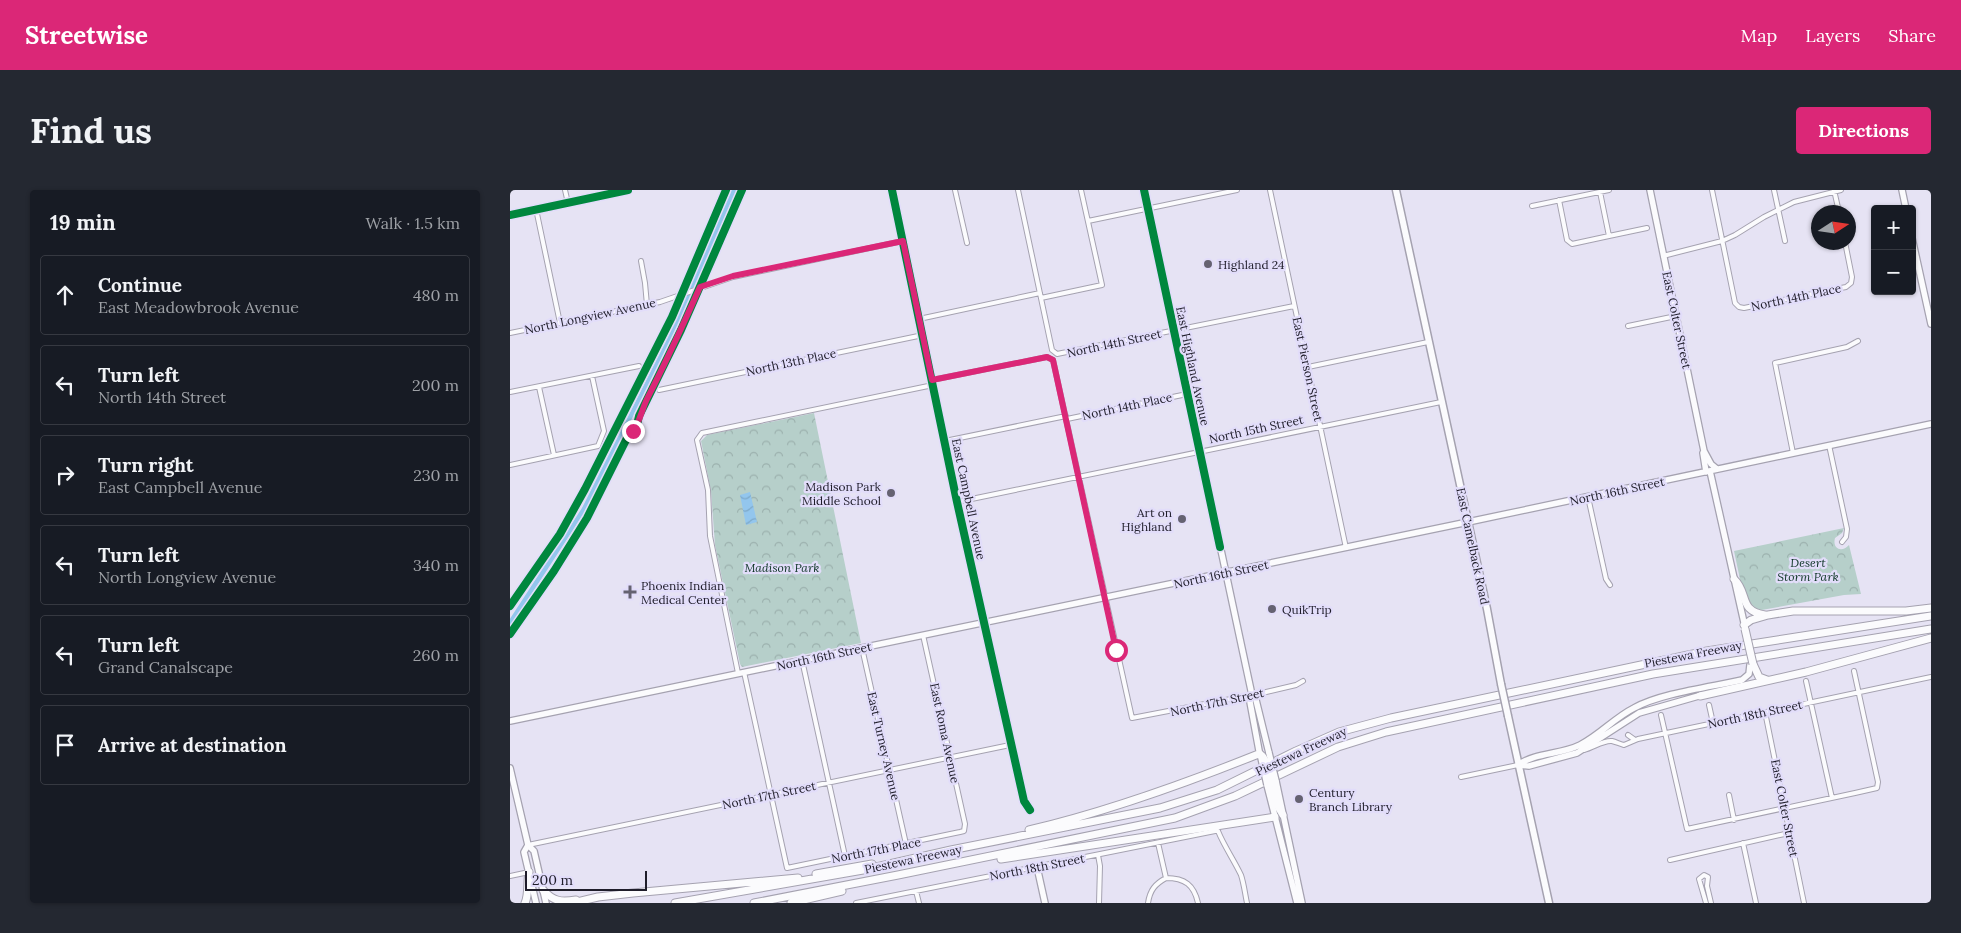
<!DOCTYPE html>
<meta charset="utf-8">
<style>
:root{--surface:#171b24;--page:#242831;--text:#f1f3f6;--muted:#9ea1a6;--line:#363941;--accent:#db2777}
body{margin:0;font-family:Lora,serif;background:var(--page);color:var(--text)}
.controls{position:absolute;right:15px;top:15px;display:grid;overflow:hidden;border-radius:5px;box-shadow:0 1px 4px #0004}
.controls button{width:45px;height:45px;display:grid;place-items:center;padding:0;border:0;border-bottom:1px solid var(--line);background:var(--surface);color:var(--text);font:25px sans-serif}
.compass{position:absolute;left:1301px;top:15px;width:45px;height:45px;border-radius:50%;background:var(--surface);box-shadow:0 1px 4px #0004;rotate:78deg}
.scale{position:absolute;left:15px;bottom:12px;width:122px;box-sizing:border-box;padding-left:5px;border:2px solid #1f1d2a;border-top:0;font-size:14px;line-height:18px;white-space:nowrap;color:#1f1d2a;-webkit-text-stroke:4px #e2ddfa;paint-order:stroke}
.stop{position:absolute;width:15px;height:15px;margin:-11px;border:4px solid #db2777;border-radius:50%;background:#fff}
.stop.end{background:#db2777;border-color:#fff;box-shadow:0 1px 5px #0008}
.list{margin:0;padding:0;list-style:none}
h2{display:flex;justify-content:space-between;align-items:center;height:65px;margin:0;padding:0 20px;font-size:21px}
h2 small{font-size:16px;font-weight:400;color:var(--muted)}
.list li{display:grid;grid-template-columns:32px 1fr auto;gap:15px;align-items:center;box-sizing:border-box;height:80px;margin:0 10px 10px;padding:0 10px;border:1px solid var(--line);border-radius:5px}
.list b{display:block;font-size:19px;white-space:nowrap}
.list p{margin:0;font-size:16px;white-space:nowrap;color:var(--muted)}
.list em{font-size:16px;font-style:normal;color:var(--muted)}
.icon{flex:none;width:28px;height:28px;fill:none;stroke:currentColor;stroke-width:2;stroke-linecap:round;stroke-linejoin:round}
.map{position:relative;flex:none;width:1421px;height:713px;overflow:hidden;border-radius:5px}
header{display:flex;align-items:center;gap:30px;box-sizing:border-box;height:70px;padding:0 25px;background:var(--accent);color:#fff}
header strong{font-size:24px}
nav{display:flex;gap:28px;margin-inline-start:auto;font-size:18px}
.intro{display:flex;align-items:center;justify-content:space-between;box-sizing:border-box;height:120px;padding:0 30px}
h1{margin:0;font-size:35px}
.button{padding:12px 22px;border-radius:5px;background:var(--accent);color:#fff;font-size:18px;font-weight:700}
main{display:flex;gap:30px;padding:0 30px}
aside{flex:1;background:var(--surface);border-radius:5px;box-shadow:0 1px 4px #0004}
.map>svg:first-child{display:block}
.forest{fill:url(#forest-crowns)}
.water{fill:url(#water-waves)}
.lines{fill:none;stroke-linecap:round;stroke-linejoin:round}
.canal{stroke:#93c6ed;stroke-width:4.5}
.street-casing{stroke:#a5a2b0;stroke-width:6}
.secondary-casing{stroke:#a5a2b0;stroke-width:8}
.primary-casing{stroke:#a5a2b0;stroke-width:9}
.highway-casing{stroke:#a5a2b0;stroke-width:9}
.street{stroke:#fbfbfd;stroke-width:4}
.secondary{stroke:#fbfbfd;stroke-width:5.5}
.primary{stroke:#fbfbfd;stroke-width:6}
.highway{stroke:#fbfbfd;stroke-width:7}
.secondary-bridge-casing{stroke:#a5a2b0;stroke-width:8;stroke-linecap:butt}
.primary-bridge-casing{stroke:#a5a2b0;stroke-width:9;stroke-linecap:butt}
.highway-bridge-casing{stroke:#a5a2b0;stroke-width:9;stroke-linecap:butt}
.secondary-bridge{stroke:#fbfbfd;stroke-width:5.5}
.primary-bridge{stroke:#fbfbfd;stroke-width:6}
.highway-bridge{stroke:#fbfbfd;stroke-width:7}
.cycleway-casing{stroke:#e2ddfa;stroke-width:11}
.cycleway{stroke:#00873e;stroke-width:8}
.route{stroke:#db2777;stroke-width:6}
.poi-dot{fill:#656271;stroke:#e2ddfa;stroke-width:2}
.labels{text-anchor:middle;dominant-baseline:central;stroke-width:4.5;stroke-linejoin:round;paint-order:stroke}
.poi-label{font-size:12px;fill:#1f1d2a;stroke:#e2ddfa;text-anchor:start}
.street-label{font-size:12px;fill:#1f1d2a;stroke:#e2ddfa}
.park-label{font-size:12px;font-style:italic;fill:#0e3525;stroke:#e2ddfa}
</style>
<header>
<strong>Streetwise</strong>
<nav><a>Map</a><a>Layers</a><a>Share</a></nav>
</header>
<div class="intro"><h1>Find us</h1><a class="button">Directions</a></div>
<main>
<aside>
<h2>19 min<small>Walk · 1.5 km</small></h2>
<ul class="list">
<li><svg class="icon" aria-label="ahead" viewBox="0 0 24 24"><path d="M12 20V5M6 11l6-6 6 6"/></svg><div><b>Continue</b><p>East Meadowbrook Avenue</p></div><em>480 m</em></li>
<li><svg class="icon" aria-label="left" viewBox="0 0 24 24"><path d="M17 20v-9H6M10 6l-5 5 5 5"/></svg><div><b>Turn left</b><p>North 14th Street</p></div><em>200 m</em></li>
<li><svg class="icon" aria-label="right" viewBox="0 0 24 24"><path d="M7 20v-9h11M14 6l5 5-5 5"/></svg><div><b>Turn right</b><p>East Campbell Avenue</p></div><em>230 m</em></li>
<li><svg class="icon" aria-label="left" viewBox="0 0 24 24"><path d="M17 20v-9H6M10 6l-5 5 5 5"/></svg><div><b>Turn left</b><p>North Longview Avenue</p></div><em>340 m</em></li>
<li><svg class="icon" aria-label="left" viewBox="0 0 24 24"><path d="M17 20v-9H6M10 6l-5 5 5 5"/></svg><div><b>Turn left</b><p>Grand Canalscape</p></div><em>260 m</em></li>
<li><svg class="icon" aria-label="arrive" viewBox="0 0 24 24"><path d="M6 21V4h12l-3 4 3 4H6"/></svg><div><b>Arrive at destination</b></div></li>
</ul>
</aside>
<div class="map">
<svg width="1421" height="713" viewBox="0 0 1421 713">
<defs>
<pattern id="forest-crowns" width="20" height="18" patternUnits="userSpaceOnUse" patternTransform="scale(1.25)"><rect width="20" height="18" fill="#b6cfca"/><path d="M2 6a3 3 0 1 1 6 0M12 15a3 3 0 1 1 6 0" fill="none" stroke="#9cb1ae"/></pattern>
<pattern id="water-waves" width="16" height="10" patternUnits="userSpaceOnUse" patternTransform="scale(1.25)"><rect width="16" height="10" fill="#93c6ed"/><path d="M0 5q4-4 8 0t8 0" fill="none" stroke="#7eaacb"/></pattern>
</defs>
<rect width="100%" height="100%" fill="#e6e3f4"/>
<path class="forest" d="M 304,223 L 351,453 L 232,477 L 230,474 L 205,355 L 201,301 L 191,251 L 197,245 Z
M 1334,338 L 1332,343 L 1325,348 C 1322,359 1332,363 1339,355 L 1351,404 L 1334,405 L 1246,421 L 1234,408 L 1224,361 Z"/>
<path class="water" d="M 240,302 L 247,332 L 236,335 L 230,305 Z"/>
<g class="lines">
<path class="canal" d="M 0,433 L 74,319 L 160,148 L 224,0"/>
<g class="street-casing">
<path id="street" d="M 55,0 L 58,13
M 445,0 L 457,53
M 508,0 L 542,160 L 547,164 L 784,116
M 760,0 L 836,358
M 1202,0 L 1225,113 L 1229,117 L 1234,118 L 1336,97 L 1341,93 L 1342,87 L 1335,52
M 1264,0 L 1275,51
M 1324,0 L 1329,22
M 1049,10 L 1057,50 L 1062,54 L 1099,46 L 1090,2
M 1022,16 L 1099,0
M 26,19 L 50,133
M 578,31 L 727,0
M 1099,46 L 1137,38
M 1153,66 L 1212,51 L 1225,45 L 1254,27 L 1284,12 L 1331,0
M 131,71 L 135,93 L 137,115
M 531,108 L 592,95 L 571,0
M 409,129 L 530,103
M 1118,136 L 1166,126
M 0,143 L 150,112 L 223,87 L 393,51
M 798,177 L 918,152
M 422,190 L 537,167 L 543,170 L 622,528 L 752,503 L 786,495 L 793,491
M 29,197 L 44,265
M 149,200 L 413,145
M 0,202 L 129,176
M 557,229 L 677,204
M 435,251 L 556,226
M 1319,255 L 1337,339 L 1336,347 L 1332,352
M 1283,263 L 1265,173 L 1337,157 L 1348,151
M 0,275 L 88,256 L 94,241 L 82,186
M 1078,307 L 1096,389 L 1100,395
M 447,312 L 931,212
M 352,458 L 396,654
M 292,470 L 335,666
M 234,482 L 277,678 L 450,642 L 454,641 L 455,634 L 413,445
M 228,483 L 200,346 L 198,300 L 187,250 L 192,243 L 423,195
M 1296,491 L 1322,608
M 1199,515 L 1203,533
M 1255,522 L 1294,713
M 1151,525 L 1177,639 L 1345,603 L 1367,598 L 1368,592 L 1344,481
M 1118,545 L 1125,550
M 1074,560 C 1083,558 1093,550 1102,551 C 1106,552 1110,554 1114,555 L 1128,549 L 1421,487
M 951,587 L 1008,575
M 1219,605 L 1224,630
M 1233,653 L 1246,713
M 18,655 L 500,555
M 588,665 L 590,676 L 589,713
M 1160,670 L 1279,643
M 0,686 L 19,682
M 656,688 C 675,688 684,695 688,713
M 406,701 L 409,713
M 346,713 L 705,641 L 708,641 C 714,656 724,670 731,685 C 734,694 735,704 737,713
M 638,713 C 640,700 645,694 656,688 L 648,653
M 1196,713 L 1189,689 L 1194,685 L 1198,687 L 1197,696 L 1201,713"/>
</g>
<g class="secondary-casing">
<path id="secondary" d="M 382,0 L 447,312 L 514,611 L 520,620
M 634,0 L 742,505 L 746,510 L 759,563
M 1140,0 L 1194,261 L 1201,274 L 1207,279
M 1392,0 L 1396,19
M 0,25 L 118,0
M 1402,48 L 1421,134
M 1194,261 L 1193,263 L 1196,282
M 1200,281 L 1235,437
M 742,505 L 740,512 L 750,566
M 0,531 L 958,332 L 1421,234
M 1008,575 L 1019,576 L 1067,563 L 1129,523 L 1192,505
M 1008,575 C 1026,562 1050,565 1070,555 C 1090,545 1104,528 1124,518 C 1151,503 1201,497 1232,490 L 1239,484 L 1240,475
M 0,578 L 18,655 L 24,661 L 36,713
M 766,591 L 792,713
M 757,595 L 787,713
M 18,655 L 14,662 L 26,713
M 527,677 L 535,713"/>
</g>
<g class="primary-casing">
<path id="primary" d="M 886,0 L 977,419 L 991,494
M 998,526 L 1039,713"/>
</g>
<g class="highway-casing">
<path id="highway" d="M 1224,389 C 1239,403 1228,421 1255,425
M 1234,435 L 1241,430 L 1258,425 L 1283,421 L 1396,421 L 1421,418
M 1243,474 L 1249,487 L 1257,490
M 1190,506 L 1296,482 L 1421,448
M 762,593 L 767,615 L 773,625
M 519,640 C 596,622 671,595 746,565 L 750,564 L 753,567
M 491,669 L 765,627
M 306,684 L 362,674
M 33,700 C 44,712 51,712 66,710
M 15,713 C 19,705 17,692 19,682
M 63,713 L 88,707 L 123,703 L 288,688
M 165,713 L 353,680 L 441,660 L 650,618 L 707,600 L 786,561 L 829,542 L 881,528 L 1197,461 L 1421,426
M 244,713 L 388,685 L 665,628 L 725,606 L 828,557 L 876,542 L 1143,484 L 1421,439
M 281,713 L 332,701"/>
</g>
<use href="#street" class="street"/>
<use href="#secondary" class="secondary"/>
<use href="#primary" class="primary"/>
<use href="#highway" class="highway"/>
<g class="secondary-bridge-casing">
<path id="secondary-bridge" d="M 759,563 L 766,591
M 751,568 L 757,595"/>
</g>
<g class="primary-bridge-casing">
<path id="primary-bridge" d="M 991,494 L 998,526"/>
</g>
<g class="highway-bridge-casing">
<path id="highway-bridge" d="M 1235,439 L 1243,474
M 753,567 L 756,572 L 762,593"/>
</g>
<use href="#secondary-bridge" class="secondary-bridge"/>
<use href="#primary-bridge" class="primary-bridge"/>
<use href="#highway-bridge" class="highway-bridge"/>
<g class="cycleway-casing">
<path id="cycleway" d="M 382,0 L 447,312 L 514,611 L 520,620
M 634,0 L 710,357
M 0,25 L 118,0
M 0,416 L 50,344 L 75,299 L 162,127 L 216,0
M 0,444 L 44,381 L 77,328 L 118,246 L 127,235 L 129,226 L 171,140 L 232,0"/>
</g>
<use href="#cycleway" class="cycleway"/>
</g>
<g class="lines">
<path class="route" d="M 123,241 C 130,232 132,219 137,209 C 156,172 173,135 190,97 L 223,86 L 393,51 L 422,190 L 537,167 L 543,170 L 606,460"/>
</g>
<g class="poi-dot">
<circle cx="698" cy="74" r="5"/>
<circle cx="381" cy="303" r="5"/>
<circle cx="672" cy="329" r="5"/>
<path d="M117.5 394.5h5v5h5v5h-5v5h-5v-5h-5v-5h5z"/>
<circle cx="762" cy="419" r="5"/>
<circle cx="789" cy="609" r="5"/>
</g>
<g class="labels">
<g class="poi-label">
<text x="708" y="74">Highland 24</text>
<text x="371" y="296" text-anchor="end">Madison Park<tspan x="371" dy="14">Middle School</tspan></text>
<text x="662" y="322" text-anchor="end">Art on<tspan x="662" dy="14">Highland</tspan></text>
<text x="131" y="395">Phoenix Indian<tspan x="131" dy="14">Medical Center</tspan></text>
<text x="772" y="419">QuikTrip</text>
<text x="799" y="602">Century<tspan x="799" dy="14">Branch Library</tspan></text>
</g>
<g class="street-label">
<text transform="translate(1286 107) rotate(-12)">North 14th Place</text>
<text transform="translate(80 126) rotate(-12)">North Longview Avenue</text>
<text transform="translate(1167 130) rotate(78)">East Colter Street</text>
<text transform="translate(604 153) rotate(-12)">North 14th Street</text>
<text transform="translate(281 172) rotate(-12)">North 13th Place</text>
<text transform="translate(683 176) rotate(78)">East Highland Avenue</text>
<text transform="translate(798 179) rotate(78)">East Pierson Street</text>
<text transform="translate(617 216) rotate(-12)">North 14th Place</text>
<text transform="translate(746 239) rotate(-12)">North 15th Street</text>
<text transform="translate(1107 301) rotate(-12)">North 16th Street</text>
<text transform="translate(459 309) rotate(78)">East Campbell Avenue</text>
<text transform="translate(963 356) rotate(78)">East Camelback Road</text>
<text transform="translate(711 384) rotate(-12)">North 16th Street</text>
<text transform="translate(1183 464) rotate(-11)">Piestewa Freeway</text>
<text transform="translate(314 466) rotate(-12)">North 16th Street</text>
<text transform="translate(707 512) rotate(-12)">North 17th Street</text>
<text transform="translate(1245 524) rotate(-12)">North 18th Street</text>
<text transform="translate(435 543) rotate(78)">East Roma Avenue</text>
<text transform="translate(374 556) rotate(77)">East Turney Avenue</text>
<text transform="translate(791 561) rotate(-25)">Piestewa Freeway</text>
<text transform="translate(259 605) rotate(-12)">North 17th Street</text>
<text transform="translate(1275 618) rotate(79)">East Colter Street</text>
<text transform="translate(366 660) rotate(-11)">North 17th Place</text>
<text transform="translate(403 669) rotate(-12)">Piestewa Freeway</text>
<text transform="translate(527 677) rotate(-11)">North 18th Street</text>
</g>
<g class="park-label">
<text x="1298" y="372">Desert<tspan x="1298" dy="14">Storm Park</tspan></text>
<text x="272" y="377">Madison Park</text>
</g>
</g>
</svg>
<div class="controls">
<button>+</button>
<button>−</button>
</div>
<svg class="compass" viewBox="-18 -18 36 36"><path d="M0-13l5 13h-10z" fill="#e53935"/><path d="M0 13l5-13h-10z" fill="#9ea1a6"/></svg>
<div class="scale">200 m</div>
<div class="stop" style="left:606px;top:460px"></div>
<div class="stop end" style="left:123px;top:241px"></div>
</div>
</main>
